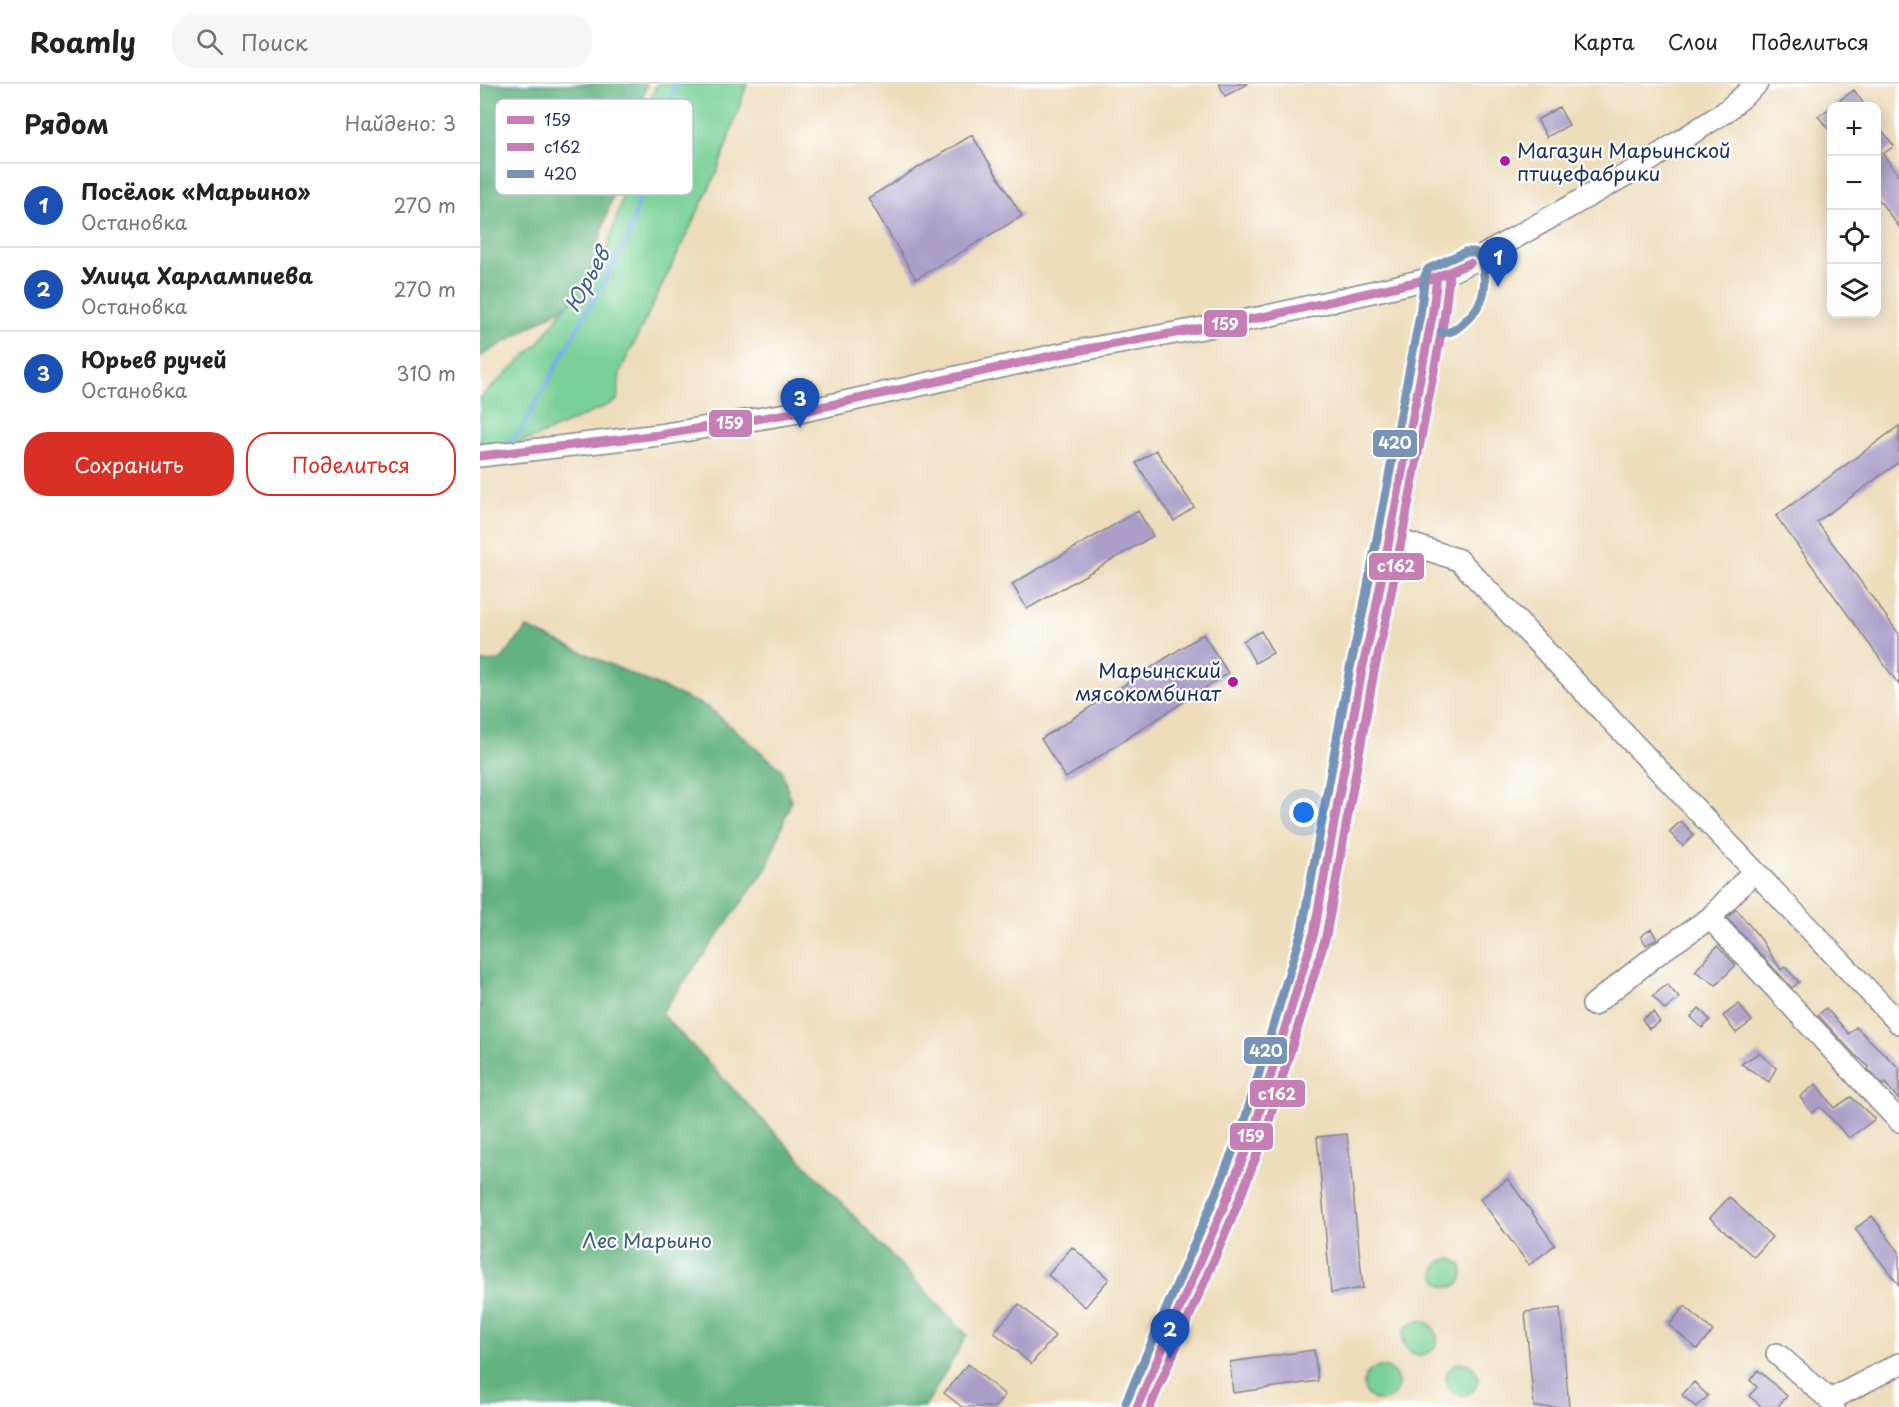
<!DOCTYPE html>
<html lang="ru">
<meta charset="utf-8">
<style>
:root{--surface:#fff;--page:#f6f6f6;--text:#222;--muted:#767676;--line:#e0e0e0;--accent:#d93025}
body{margin:0;font-family:"Playpen Sans",sans-serif;background:var(--page);color:var(--text)}
.controls{position:absolute;right:18px;top:18px;display:grid;overflow:hidden;border-radius:12px;box-shadow:0 3px 15px #0003}
.controls button{width:54px;height:54px;display:grid;place-items:center;padding:0;border:0;border-bottom:2px solid var(--line);background:var(--surface);color:var(--text);font:30px sans-serif}
.you{position:absolute;left:824px;top:729px;width:21px;height:21px;margin:-15px;border:4px solid #fff;border-radius:50%;background:#1a73e8;box-shadow:0 0 0 9px #1a73e833}
.badge{display:grid;place-items:center;width:39px;height:39px;border-radius:50%;background:var(--accent);color:#fff;font-size:20px;font-weight:700}
.pin{position:absolute;translate:-50% -50px;filter:drop-shadow(0 2px 3px #0008)}
.pin::after{content:'';position:absolute;top:32px;width:21px;height:18px;background:inherit;clip-path:polygon(0 0,100% 0,50% 100%)}
.list{margin:0;padding:0;list-style:none}
h2{display:flex;justify-content:space-between;align-items:center;height:78px;margin:0;padding:0 24px;font-size:26px}
h2 small{font-size:20px;font-weight:400;color:var(--muted)}
.list li{display:grid;grid-template-columns:39px 1fr auto;gap:18px;align-items:center;box-sizing:border-box;height:84px;padding:0 24px;border-top:2px solid var(--line)}
.list b{display:block;font-size:22px;white-space:nowrap}
.list p{margin:0;font-size:20px;white-space:nowrap;color:var(--muted)}
.list em{font-size:20px;font-style:normal;color:var(--muted)}
.actions{display:flex;gap:12px;padding:18px 24px}
.actions a{flex:1;padding:14px 0;border:2px solid var(--accent);border-radius:24px;text-align:center;font-size:21px;color:var(--accent)}
.actions .main{background:var(--accent);color:#fff}
.icon{flex:none;width:33px;height:33px;fill:none;stroke:currentColor;stroke-width:2;stroke-linecap:round;stroke-linejoin:round}
.map{position:relative;flex:none;width:1419px;height:1323px;overflow:hidden}
header{display:flex;align-items:center;gap:36px;box-sizing:border-box;height:84px;padding:0 30px;background:var(--surface);border-bottom:2px solid var(--line)}
header strong{font-size:28px}
nav{display:flex;gap:33px;margin-inline-start:auto;font-size:21px}
.search{width:420px;height:54px;background:var(--page);display:flex;align-items:center;gap:15px;box-sizing:border-box;padding:0 21px;border-radius:24px;color:var(--muted);font-size:22px}
main{display:flex}
aside{flex:1;background:var(--surface)}
.map>svg:first-child{display:block}
.green{fill:#7ad197;stroke:#4a807a;stroke-width:1.5}
.forest{fill:#63b380;stroke:#3f716f;stroke-width:1.5}
.lines{fill:none;stroke-linecap:round;stroke-linejoin:round}
.stream{stroke:#7bafe8;stroke-width:4.5}
.building{fill:#ab9fc9}
.minor-casing{stroke:#84868c;stroke-width:24}
.minor{stroke:#fff;stroke-width:21}
.bus-1-casing{stroke:#fff;stroke-width:14}
.bus-2-casing{stroke:#fff;stroke-width:14}
.bus-3-casing{stroke:#fff;stroke-width:14}
.bus-1{stroke:#c67fb5;stroke-width:9}
.bus-2{stroke:#c67fb5;stroke-width:9}
.bus-3{stroke:#7794b7;stroke-width:9}
.poi-dot{fill:#b5179e;stroke:#fff;stroke-width:2}
.labels{text-anchor:middle;dominant-baseline:central;stroke-width:4.5;stroke-linejoin:round;paint-order:stroke}
.poi-label{font-size:20px;fill:#1b2f5e;stroke:#fff;text-anchor:start}
.park-label{font-size:20px;fill:#38606f;stroke:#fff}
.water-label{font-size:21px;font-style:italic;fill:#3d5c8e;stroke:#fff}
.key{fill:#fff;stroke:#bbc1cf;stroke-width:1.5}
.key-label{font-size:16px;fill:#1b2f5e}
.line-badge{stroke:#fff;stroke-width:2}
.badge-label{font-size:16px;text-anchor:middle;font-weight:bold;fill:#fff}
</style>
<header>
<strong>Roamly</strong>
<div class="search"><svg class="icon" aria-label="search" viewBox="0 0 24 24"><circle cx="10" cy="10" r="6"/><path d="M15 15l6 6"/></svg>Поиск</div>
<nav><a>Карта</a><a>Слои</a><a>Поделиться</a></nav>
</header>
<main>
<aside>
<h2>Рядом<small>Найдено: 3</small></h2>
<ul class="list">
<li><span class="badge" style="background:#1a4fb4">1</span><div><b>Посёлок «Марьино»</b><p>Остановка</p></div><em>270 m</em></li>
<li><span class="badge" style="background:#1a4fb4">2</span><div><b>Улица Харлампиева</b><p>Остановка</p></div><em>270 m</em></li>
<li><span class="badge" style="background:#1a4fb4">3</span><div><b>Юрьев ручей</b><p>Остановка</p></div><em>310 m</em></li>
</ul>
<div class="actions"><a class="main">Сохранить</a><a>Поделиться</a></div>
</aside>
<div class="map">
<svg width="1419" height="1323" viewBox="0 0 1419 1323">
<rect width="100%" height="100%" fill="#fff"/>
<filter id="ink" filterUnits="userSpaceOnUse"><feTurbulence type="fractalNoise" baseFrequency=".0167" numOctaves="2"/><feDisplacementMap in="SourceGraphic" scale="12" xChannelSelector="R" yChannelSelector="G"/><feConvolveMatrix kernelMatrix="1 2 1 2 8 2 1 2 1" color-interpolation-filters="sRGB"/></filter>
<filter id="wash" filterUnits="userSpaceOnUse"><feTurbulence type="fractalNoise" baseFrequency=".008" numOctaves="4" result="noise"/><feDisplacementMap in="SourceGraphic" scale="24" xChannelSelector="R" yChannelSelector="G"/><feGaussianBlur stdDeviation="1.35" result="paint"/><feColorMatrix in="noise" values="0 0 0 0 0 0 0 0 0 0 0 0 0 0 0 0 0 1.4 0 .05"/><feComposite in="paint" operator="in"/></filter>
<g filter="url(#wash)">
<rect width="100%" height="100%" fill="#edb"/>
<path class="green" d="M 176,0 L 267,0 L 237,88 L 140,288 L 137,317 L 56,353 L 19,366 L 0,359 L 0,314 L 59,259 L 127,165 Z
M955 1189a14 14 0 1 1 28 0a14 14 0 1 1-28 0Z
M923 1254a17 17 0 1 1 34 0a17 17 0 1 1-34 0Z
M966 1295a16 16 0 1 1 32 0a16 16 0 1 1-32 0Z
M884 1300a17 17 0 1 1 34 0a17 17 0 1 1-34 0Z"/>
<path class="forest" d="M 0,0 L 167,0 L 102,212 L 0,273 Z
M 47,544 L 229,624 L 301,685 L 311,717 L 287,784 L 181,929 L 487,1251 L 445,1323 L 0,1323 L 0,578 L 20,577 Z"/>
<g class="lines">
<path class="stream" d="M 24,362 L 40,348 L 150,150 L 176,47 L 197,0"/>
</g>
<g id="blocks">
<path class="building" d="M 739,0 L 768,0 L 745,12 Z
M 1374,6 L 1385,22 L 1352,22 Z
M 1079,23 L 1089,41 L 1067,53 L 1057,36 Z
M 1352,23 L 1352,50 L 1338,32 Z
M 1396,38 L 1414,62 L 1403,70 L 1419,92 L 1419,143 L 1396,112 Z
M 492,51 L 542,132 L 436,195 L 388,114 Z
M 1419,342 L 1419,378 L 1337,438 L 1419,550 L 1419,601 L 1296,432 Z
M 676,366 L 714,423 L 694,437 L 656,379 Z
M 658,427 L 673,452 L 547,525 L 532,500 Z
M 781,547 L 793,569 L 775,579 L 763,557 Z
M 723,550 L 748,589 L 586,694 L 561,655 Z
M 1201,737 L 1214,751 L 1203,762 L 1189,748 Z
M 1256,825 L 1280,854 L 1301,886 L 1305,883 L 1319,898 L 1312,904 L 1247,834 Z
M 1171,845 L 1177,855 L 1166,861 L 1161,852 Z
M 1237,862 L 1256,881 L 1236,901 L 1215,887 Z
M 1187,900 L 1199,914 L 1185,926 L 1173,912 Z
M 1259,920 L 1272,937 L 1256,949 L 1243,932 Z
M 1219,924 L 1230,936 L 1222,944 L 1211,933 Z
M 1346,924 L 1369,950 L 1376,943 L 1419,984 L 1419,1016 L 1405,999 L 1403,1001 L 1388,985 L 1389,983 L 1374,970 L 1338,931 Z
M 1173,928 L 1180,938 L 1169,945 L 1162,935 Z
M 1279,969 L 1296,984 L 1289,998 L 1261,980 Z
M 1336,1000 L 1354,1024 L 1371,1013 L 1395,1035 L 1369,1054 L 1340,1023 L 1332,1029 L 1320,1013 Z
M 867,1050 L 883,1204 L 851,1209 L 837,1053 Z
M 1028,1095 L 1075,1161 L 1049,1181 L 1000,1115 Z
M 1249,1113 L 1292,1153 L 1274,1173 L 1230,1134 Z
M 1392,1132 L 1419,1168 L 1419,1201 L 1375,1145 Z
M 592,1163 L 629,1195 L 605,1223 L 568,1191 Z
M 539,1220 L 575,1252 L 551,1280 L 514,1248 Z
M 1205,1222 L 1233,1247 L 1217,1265 L 1189,1241 Z
M 1080,1224 L 1089,1323 L 1054,1323 L 1045,1228 Z
M 834,1266 L 838,1297 L 753,1309 L 750,1278 Z
M 488,1280 L 525,1311 L 515,1323 L 482,1323 L 464,1309 Z
M 1278,1286 L 1307,1312 L 1297,1323 L 1282,1323 L 1269,1312 L 1277,1303 L 1270,1296 Z
M 1214,1298 L 1228,1312 L 1216,1323 L 1202,1311 Z"/>
</g>
</g>
<g filter="url(#ink)">
<use href="#blocks" fill-opacity="0" stroke="#84868c" stroke-width="1.5"/>
<g class="lines">
<g class="minor-casing">
<path id="minor" d="M 0,372 L 179,351 L 319,328 L 580,270 L 783,233 L 957,193 L 990,179 L 1158,84 L 1245,28 L 1277,0
M 909,453 L 979,476 L 1419,939
M 1230,834 L 1419,1037
M 1113,921 L 1180,868 L 1230,834 L 1274,787
M 1297,1270 L 1350,1316 L 1354,1323
M 1350,1316 L 1419,1280
M 657,1323 L 741,1129 L 774,1046 L 805,947 L 834,849 L 882,586 L 895,529 L 952,233 L 957,193"/>
</g>
<use href="#minor" class="minor"/>
<g class="bus-1-casing">
<path id="bus-1" d="M 0,372 L 179,351 L 319,328 L 580,270 L 783,233 L 957,193 L 990,179
M 657,1323 L 741,1129 L 774,1046 L 834,849 L 882,586 L 895,529 L 952,233 L 957,193"/>
</g>
<g class="bus-2-casing">
<path id="bus-2" d="M 670,1323 L 752,1134 L 785,1050 L 846,852 L 894,588 L 907,531 L 964,235 L 969,194"/>
</g>
<g class="bus-3-casing">
<path id="bus-3" d="M 646,1318 L 730,1124 L 763,1042 L 822,846 L 870,584 L 883,527 L 940,231 L 945,192 L 948,185 L 985,168 L 994,168 C 1001,172 1002,177 1003,184 C 1008,208 1001,224 983,239 C 976,245 971,250 961,248"/>
</g>
<use href="#bus-1" class="bus-1"/>
<use href="#bus-2" class="bus-2"/>
<use href="#bus-3" class="bus-3"/>
</g>
</g>
<g class="poi-dot">
<circle cx="1025" cy="77" r="6"/>
<circle cx="753" cy="598" r="6"/>
</g>
<g class="labels">
<g class="poi-label">
<text x="1037" y="66">Магазин Марьинской<tspan x="1037" dy="23">птицефабрики</tspan></text>
<text x="741" y="586" text-anchor="end">Марьинский<tspan x="741" dy="23">мясокомбинат</tspan></text>
</g>
<g class="park-label">
<text x="167" y="1156">Лес Марьино</text>
</g>
<g class="water-label">
<text transform="translate(106 195) rotate(-61)">Юрьев</text>
</g>
</g>
<rect x="15" y="15" width="198" height="96" rx="9" class="key"/>
<rect x="27" y="32" width="27" height="8" fill="#c67fb5"/>
<rect x="27" y="59" width="27" height="8" fill="#c67fb5"/>
<rect x="27" y="86" width="27" height="8" fill="#7794b7"/>
<g class="key-label">
<text x="64" y="42">159</text>
<text x="64" y="69">с162</text>
<text x="64" y="96">420</text>
</g>
<g class="line-badge">
<rect x="723" y="225" width="45" height="29" rx="6" fill="#c67fb5"/>
<rect x="228" y="325" width="45" height="29" rx="6" fill="#c67fb5"/>
<rect x="892" y="345" width="46" height="29" rx="6" fill="#7794b7"/>
<rect x="888" y="468" width="57" height="29" rx="6" fill="#c67fb5"/>
<rect x="763" y="952" width="45" height="29" rx="6" fill="#7794b7"/>
<rect x="769" y="995" width="57" height="29" rx="6" fill="#c67fb5"/>
<rect x="749" y="1038" width="45" height="29" rx="6" fill="#c67fb5"/>
</g>
<g class="badge-label">
<text x="745" y="246">159</text>
<text x="250" y="345">159</text>
<text x="915" y="365">420</text>
<text x="916" y="488">с162</text>
<text x="786" y="973">420</text>
<text x="797" y="1016">с162</text>
<text x="771" y="1058">159</text>
</g>
</svg>
<div class="controls">
<button>+</button>
<button>−</button>
<button><svg class="icon" aria-label="locate" viewBox="0 0 24 24"><circle cx="12" cy="12" r="6"/><path d="M12 2v4M12 18v4M2 12h4M18 12h4"/></svg></button>
<button><svg class="icon" aria-label="layers" viewBox="0 0 24 24"><path d="M12 4l9 5-9 5-9-5zM3 14l9 5 9-5"/></svg></button>
</div>
<div class="you"></div>
<div class="pin badge" style="left:1018px;top:203px;background:#1a4fb4">1</div>
<div class="pin badge" style="left:690px;top:1275px;background:#1a4fb4">2</div>
<div class="pin badge" style="left:320px;top:344px;background:#1a4fb4">3</div>
</div>
</main>
